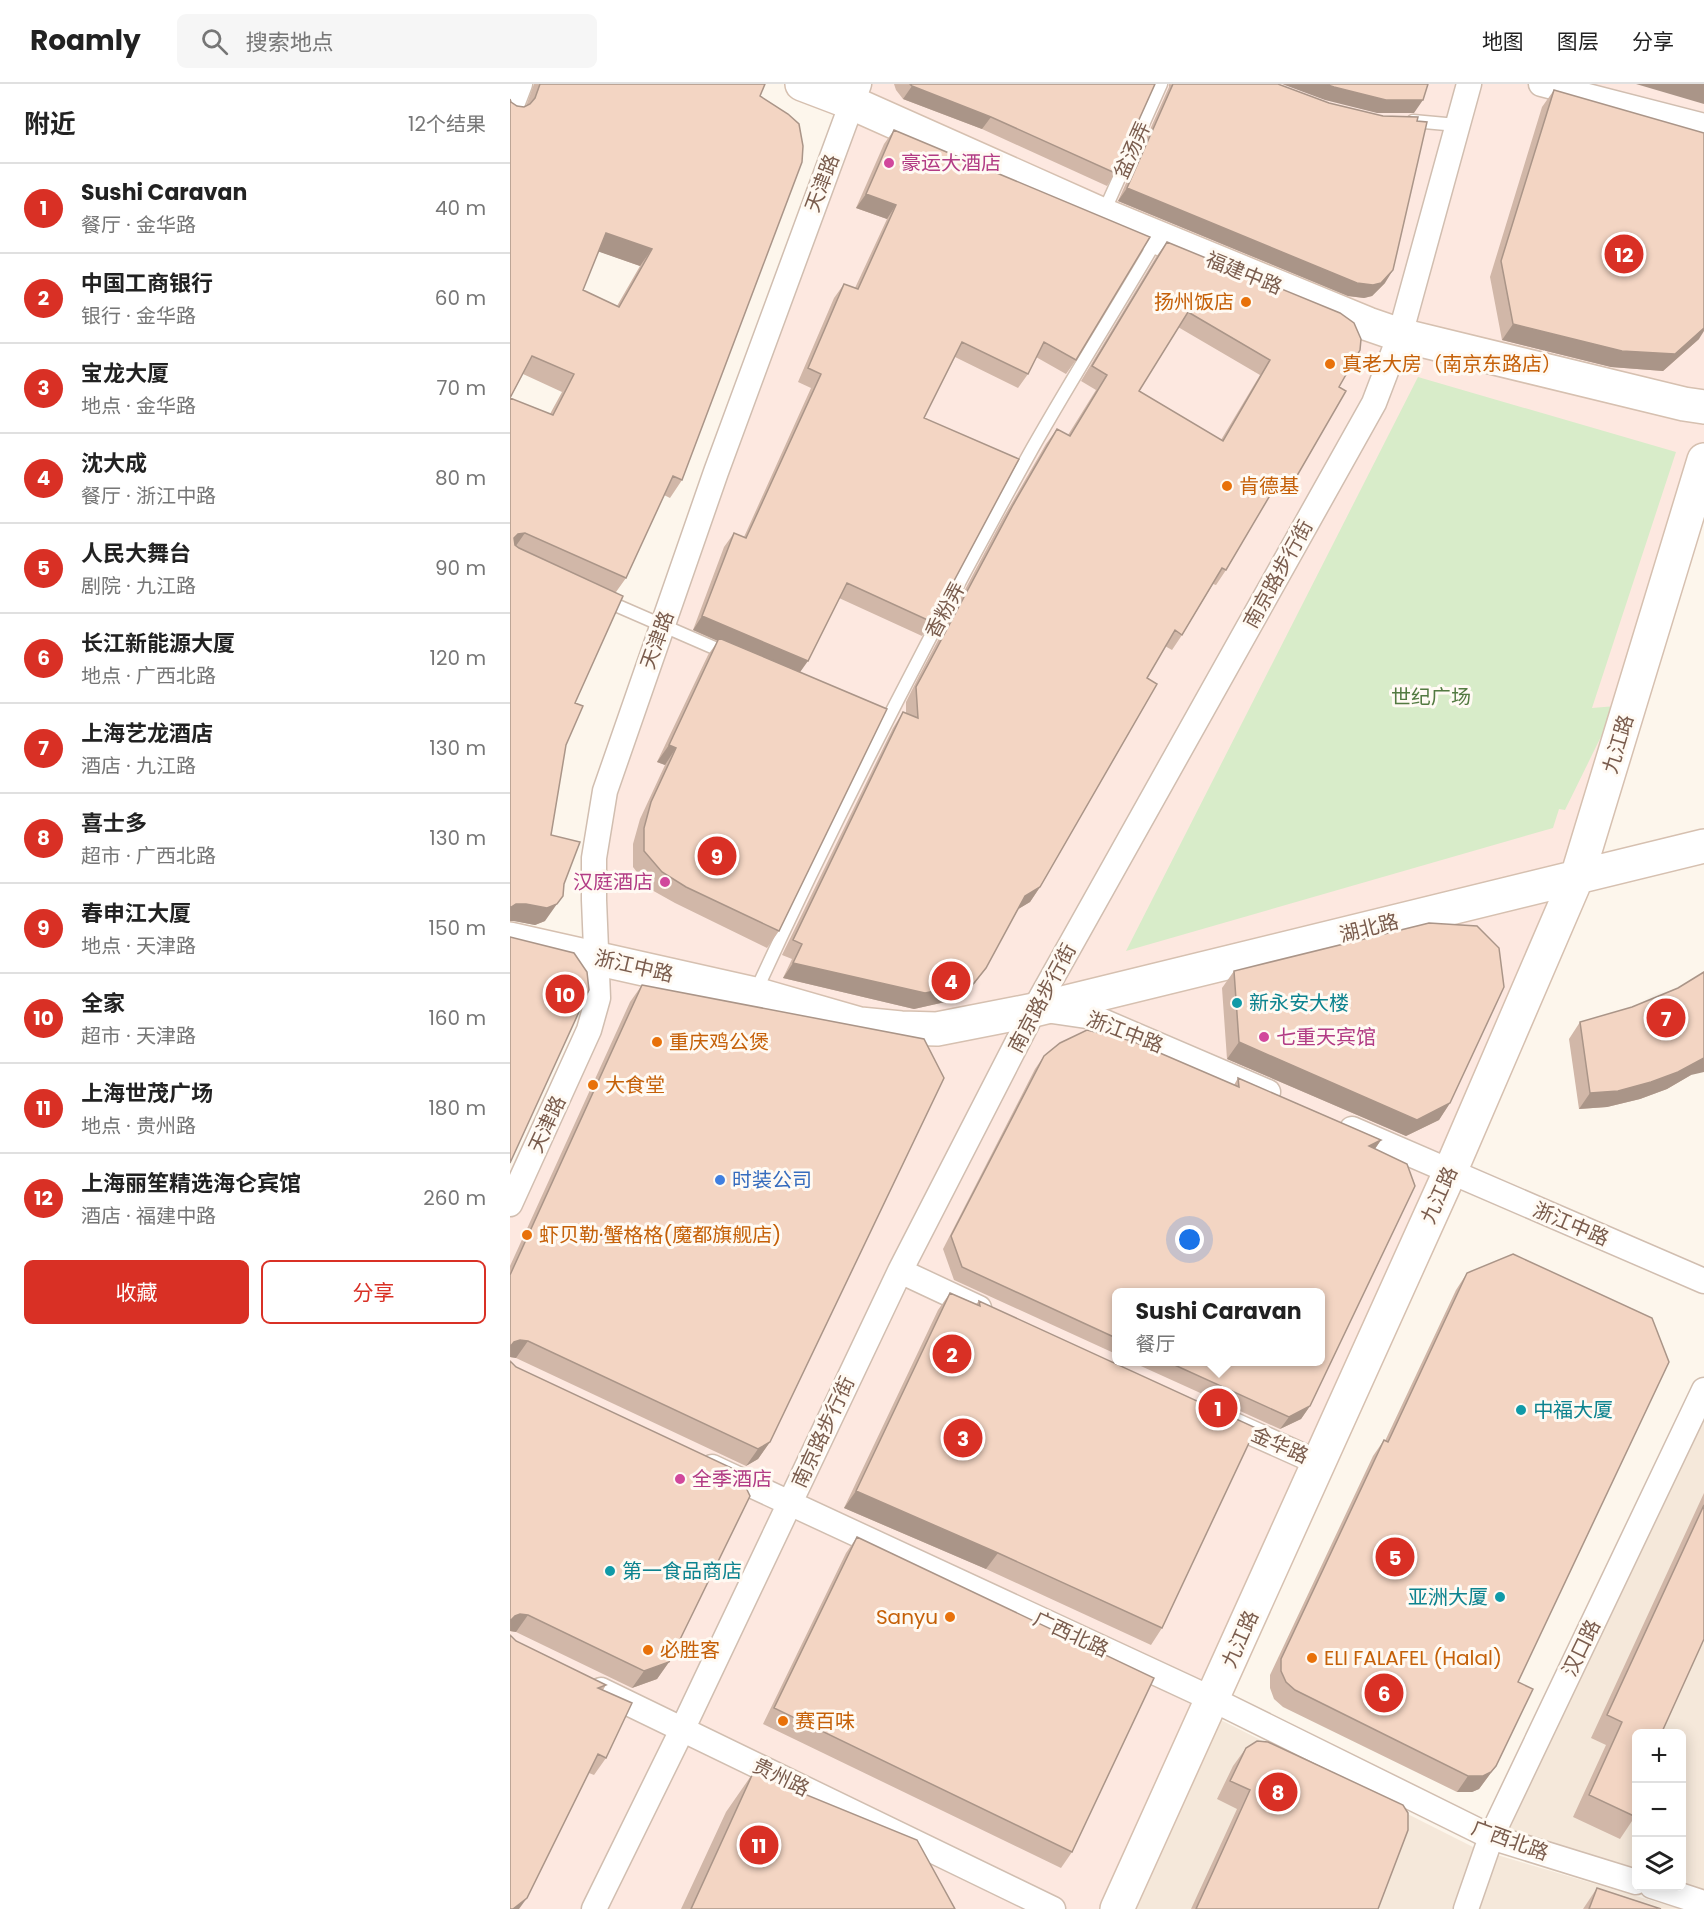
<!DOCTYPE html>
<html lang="zh">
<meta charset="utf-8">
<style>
:root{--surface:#fff;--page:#f6f6f6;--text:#222;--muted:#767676;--line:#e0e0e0;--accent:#d93025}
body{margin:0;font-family:Poppins,"Noto Sans SC",sans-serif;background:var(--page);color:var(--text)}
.controls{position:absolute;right:18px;bottom:18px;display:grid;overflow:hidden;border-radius:9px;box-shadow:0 3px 15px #0003}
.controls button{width:54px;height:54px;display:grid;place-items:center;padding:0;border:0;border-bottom:2px solid var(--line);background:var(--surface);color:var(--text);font:30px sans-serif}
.you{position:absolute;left:680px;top:1156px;width:21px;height:21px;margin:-15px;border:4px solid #fff;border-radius:50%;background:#1a73e8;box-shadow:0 0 0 9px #1a73e833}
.badge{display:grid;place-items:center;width:39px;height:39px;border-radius:50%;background:var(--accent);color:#fff;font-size:20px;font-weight:700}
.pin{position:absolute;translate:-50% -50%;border:3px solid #fff;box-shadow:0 2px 6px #0006}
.popup{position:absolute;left:602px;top:1204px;width:213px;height:78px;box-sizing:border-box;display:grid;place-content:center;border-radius:9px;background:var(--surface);filter:drop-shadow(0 2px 4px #0005);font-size:20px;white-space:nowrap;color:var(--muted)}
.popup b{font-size:22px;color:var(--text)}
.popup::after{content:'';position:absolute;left:50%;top:100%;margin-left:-12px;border:12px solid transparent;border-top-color:var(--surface)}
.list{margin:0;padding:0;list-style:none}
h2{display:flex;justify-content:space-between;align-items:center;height:78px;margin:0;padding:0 24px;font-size:26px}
h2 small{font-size:20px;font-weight:400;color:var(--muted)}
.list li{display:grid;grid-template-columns:39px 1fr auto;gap:18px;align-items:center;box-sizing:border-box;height:90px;padding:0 24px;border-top:2px solid var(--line)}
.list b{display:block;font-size:22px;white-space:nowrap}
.list p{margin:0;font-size:20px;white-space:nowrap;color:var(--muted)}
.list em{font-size:20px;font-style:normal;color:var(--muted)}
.actions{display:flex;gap:12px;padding:18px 24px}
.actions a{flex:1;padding:14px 0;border:2px solid var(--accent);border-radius:9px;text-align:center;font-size:21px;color:var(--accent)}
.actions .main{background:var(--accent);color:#fff}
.icon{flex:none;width:33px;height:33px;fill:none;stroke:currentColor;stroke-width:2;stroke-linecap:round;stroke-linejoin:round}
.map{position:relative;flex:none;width:1194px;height:1825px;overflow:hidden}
header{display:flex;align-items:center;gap:36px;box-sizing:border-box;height:84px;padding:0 30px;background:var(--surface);border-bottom:2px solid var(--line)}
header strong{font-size:28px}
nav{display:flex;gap:33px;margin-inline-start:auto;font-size:21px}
.search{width:420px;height:54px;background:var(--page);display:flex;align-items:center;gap:15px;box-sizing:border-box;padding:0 21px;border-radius:9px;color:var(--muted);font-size:22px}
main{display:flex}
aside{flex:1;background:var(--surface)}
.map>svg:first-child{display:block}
.residential{fill:#f5e8da}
.commercial{fill:#fde8e0;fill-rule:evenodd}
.green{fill:#d8ecc9}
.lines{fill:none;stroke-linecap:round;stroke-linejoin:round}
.lane-casing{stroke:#d1beb0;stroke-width:15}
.street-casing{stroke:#d1beb0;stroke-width:27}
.secondary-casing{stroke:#d6c0b0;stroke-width:36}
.lane{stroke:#fff;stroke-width:12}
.street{stroke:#fff;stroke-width:24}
.secondary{stroke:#fff;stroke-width:33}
.wall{fill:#d1b7a8;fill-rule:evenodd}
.shaded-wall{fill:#aa9588}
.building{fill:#f3d5c3;stroke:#aa9588;stroke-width:1.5;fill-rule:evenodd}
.hotel-dot{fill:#d1479c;stroke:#fffaf3;stroke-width:2}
.food-dot{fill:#e8710a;stroke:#fffaf3;stroke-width:2}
.culture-dot{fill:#0f9aa8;stroke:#fffaf3;stroke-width:2}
.shop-dot{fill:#3f7fe0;stroke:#fffaf3;stroke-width:2}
.labels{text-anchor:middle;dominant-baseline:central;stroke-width:6;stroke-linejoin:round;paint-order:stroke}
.street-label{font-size:20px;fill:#7a5c4d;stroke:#fffaf3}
.hotel-label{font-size:20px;fill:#b23c85;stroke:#fffaf3;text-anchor:start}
.food-label{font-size:20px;fill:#c56008;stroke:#fffaf3;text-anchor:start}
.park-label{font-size:20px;fill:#537a41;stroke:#fffaf3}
.culture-label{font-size:20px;fill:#0d838f;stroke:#fffaf3;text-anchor:start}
.shop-label{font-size:20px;fill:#366cbe;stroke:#fffaf3;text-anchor:start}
</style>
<header>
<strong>Roamly</strong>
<div class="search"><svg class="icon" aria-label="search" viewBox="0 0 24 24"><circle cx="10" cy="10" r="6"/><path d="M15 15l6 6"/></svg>搜索地点</div>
<nav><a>地图</a><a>图层</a><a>分享</a></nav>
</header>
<main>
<aside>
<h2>附近<small>12个结果</small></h2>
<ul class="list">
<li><span class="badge">1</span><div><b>Sushi Caravan</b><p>餐厅 · 金华路</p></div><em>40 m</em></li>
<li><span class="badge">2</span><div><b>中国工商银行</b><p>银行 · 金华路</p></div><em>60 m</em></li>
<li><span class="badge">3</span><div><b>宝龙大厦</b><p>地点 · 金华路</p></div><em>70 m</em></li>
<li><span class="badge">4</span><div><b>沈大成</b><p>餐厅 · 浙江中路</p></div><em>80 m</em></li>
<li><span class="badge">5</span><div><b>人民大舞台</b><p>剧院 · 九江路</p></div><em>90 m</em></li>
<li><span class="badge">6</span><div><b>长江新能源大厦</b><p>地点 · 广西北路</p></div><em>120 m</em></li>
<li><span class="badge">7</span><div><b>上海艺龙酒店</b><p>酒店 · 九江路</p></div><em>130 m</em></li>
<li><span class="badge">8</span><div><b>喜士多</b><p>超市 · 广西北路</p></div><em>130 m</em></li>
<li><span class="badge">9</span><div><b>春申江大厦</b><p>地点 · 天津路</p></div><em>150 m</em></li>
<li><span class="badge">10</span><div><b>全家</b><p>超市 · 天津路</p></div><em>160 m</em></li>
<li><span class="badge">11</span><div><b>上海世茂广场</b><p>地点 · 贵州路</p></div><em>180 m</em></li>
<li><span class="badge">12</span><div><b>上海丽笙精选海仑宾馆</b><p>酒店 · 福建中路</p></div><em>260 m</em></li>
</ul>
<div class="actions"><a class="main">收藏</a><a>分享</a></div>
</aside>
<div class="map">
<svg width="1194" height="1825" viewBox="0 0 1194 1825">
<rect width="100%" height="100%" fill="#fdf6ec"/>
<path class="residential" d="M 1194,1306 L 1194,1819 L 1172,1802 L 1172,1650 L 1126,1650 L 1126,1798 L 981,1753 Z
M 703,1632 L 967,1765 L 1170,1825 L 615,1825 Z"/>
<path class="commercial" d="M 349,0 L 1194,0 L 1194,375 L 1067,793 L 607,1825 L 0,1825 L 0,1120 L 79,946 L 84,774 ZM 606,1208 L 810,1208 L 810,1278 L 606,1278 Z"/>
<path class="green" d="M 908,293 L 1166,368 L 1082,624 L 1106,622 L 1055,726 L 1049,725 L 1043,744 L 616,867 Z"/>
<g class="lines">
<g class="lane-casing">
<path id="lane" d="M 903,37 L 947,41
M 593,130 L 651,0
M 94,516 L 216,569
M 245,909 C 330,724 423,543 522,365 C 562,294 606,225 647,155"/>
</g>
<g class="street-casing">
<path id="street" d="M 1031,0 L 1194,42
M 0,26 L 10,0
M 542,927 L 583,933 L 758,1008
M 842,1045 L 1194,1197
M 0,1120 L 79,946 L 88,914 L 84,816 L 84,774 L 95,707 L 206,388 L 349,0
M 390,1187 L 469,1224
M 713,1336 L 809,1379
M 202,1383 L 702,1615 L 981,1753 L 1126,1798
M 91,1606 L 543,1825
M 1142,1802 L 1194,1819
M 84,1825 L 172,1646 L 390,1187 L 524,926 L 864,319 L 890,251 L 959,0
M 956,1825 L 981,1753 L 1194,1306"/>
</g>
<g class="secondary-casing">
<path id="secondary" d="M 292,0 L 342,19 L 593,131 L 858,240 L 890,251 L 1174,320 L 1194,323
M 0,855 L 245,910 L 350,940 L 391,944 L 427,945 L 524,926 L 1194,762
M 607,1825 L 940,1088 L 1067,793 L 1194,376"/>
</g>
<use href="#lane" class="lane"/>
<use href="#street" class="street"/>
<use href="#secondary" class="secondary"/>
</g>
<path class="wall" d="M 24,0 L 255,0 L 250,12 L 172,396 L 160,414 L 154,411 L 116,494 L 106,508 L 65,619 L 56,661 L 41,751 L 35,837 L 25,841 L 4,837 L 0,837 L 0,15 L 1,18 L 7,22 L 14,23 L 16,22 ZM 88,167 L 130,182 L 107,222 L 73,206 ZM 13,290 L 52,308 L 40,330 L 0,314 Z
M 384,0 L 645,0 L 605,89 L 597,102 L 472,45 L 393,15 L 386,6 Z
M 659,0 L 768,0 L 875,199 L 862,212 L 854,214 L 838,212 L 608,117 L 659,3 Z
M 1044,6 L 1189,255 L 1153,287 L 1101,283 L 992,256 L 980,193 L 1032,23 Z
M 384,46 L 566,276 L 556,290 L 526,273 L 518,290 L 508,304 L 445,273 L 414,334 L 422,538 L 412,552 L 329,514 L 290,588 L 269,847 L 257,864 L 165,819 L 140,805 L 123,783 L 123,760 L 130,735 L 155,681 L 147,678 L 198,571 L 208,557 L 183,546 L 214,463 L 224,449 L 234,453 L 301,304 L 288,298 L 324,214 L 334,200 L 345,204 L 377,135 L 346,124 L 374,60 Z
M 657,158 L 829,303 L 784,397 L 773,412 L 763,406 L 716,486 L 706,501 L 703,500 L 672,551 L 662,566 L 655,562 L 637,594 L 530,803 L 520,818 L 508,825 L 465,899 L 453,914 L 404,925 L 273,894 L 282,875 L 272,871 L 383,644 L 393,628 L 396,630 L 396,618 L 409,592 L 492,436 L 536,360 L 547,345 L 558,351 L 586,306 L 571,297 L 646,173 ZM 668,243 L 750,291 L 711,356 L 629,307 Z
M 724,887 L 940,1019 L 929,1036 L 896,1052 L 717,975 L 712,904 Z
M 132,901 L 260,1358 L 248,1375 L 236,1382 L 6,1274 L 0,1273 L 0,1182 L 120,918 Z
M 1070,938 L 1181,991 L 1157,1005 L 1130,1015 L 1097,1023 L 1069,1025 L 1059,955 Z
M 577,946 L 622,957 L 724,1001 L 728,994 L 871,1056 L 865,1065 L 897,1080 L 905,1102 L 800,1322 L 791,1335 L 770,1345 L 622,1278 L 810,1278 L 810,1209 L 606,1209 L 606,1270 L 444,1196 L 433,1165 L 525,985 L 534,972 L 550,959 Z
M 957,1189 L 1008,1598 L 986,1682 L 969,1705 L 962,1708 L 947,1708 L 773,1623 L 764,1615 L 760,1604 L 760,1591 L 863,1372 L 874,1356 L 875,1357 L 946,1206 Z
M 440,1209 L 466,1220 L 469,1217 L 652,1544 L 641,1561 L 476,1485 L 334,1424 L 428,1226 Z
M 0,1277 L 159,1578 L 147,1595 L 122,1604 L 6,1548 L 0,1547 Z
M 1194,1409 L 1194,1555 L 1126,1650 L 1126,1731 L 1110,1755 L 1063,1733 L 1096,1661 L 1081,1654 Z
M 347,1453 L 562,1768 L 551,1784 L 253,1640 L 336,1469 Z
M 1,1552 L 6,1557 L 96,1601 L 93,1606 L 96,1674 L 84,1691 L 79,1689 Z
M 736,1664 L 868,1825 L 681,1825 L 727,1725 L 707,1715 L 723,1682 Z
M 243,1689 L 445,1825 L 171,1825 L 216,1728 Z
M 1087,1804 L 1151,1825 L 1073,1825 Z"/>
<path class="shaded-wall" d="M 772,0 L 815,0 L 913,16 L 904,29 L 867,29 L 815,16 Z
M 1126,0 L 1194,0 L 1194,20 Z
M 402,2 L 481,33 L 472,45 L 393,15 Z
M 617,104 L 883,186 L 875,199 L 862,212 L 854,214 L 838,212 L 608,117 Z
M 356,110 L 386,121 L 377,135 L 346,124 Z
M 96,149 L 142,165 L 130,182 L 84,166 Z
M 1003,240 L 1194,244 L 1194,247 L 1189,255 L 1153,287 L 1101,283 L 992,256 Z
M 15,449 L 3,466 L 0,460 L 8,450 Z
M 192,532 L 298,577 L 288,591 L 209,554 L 208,557 L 183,546 Z
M 159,661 L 166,664 L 155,681 L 147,678 Z
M 530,803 L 520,818 L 505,827 L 515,812 Z
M 6,820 L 47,820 L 35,837 L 25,841 L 4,837 L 0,837 L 0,824 Z
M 283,879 L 476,884 L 453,914 L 404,925 L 273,894 Z
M 729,958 L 940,1019 L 929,1036 L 896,1052 L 717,975 Z
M 1194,974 L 1194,988 L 1181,991 L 1157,1005 L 1130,1015 L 1097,1023 L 1069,1025 L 1080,1009 Z
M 871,1056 L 862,1069 L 859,1062 Z
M 10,1256 L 18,1257 L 6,1274 L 0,1273 L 0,1263 L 4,1258 Z
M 800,1322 L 791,1335 L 770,1345 L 779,1333 Z
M 260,1358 L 248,1375 L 236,1382 L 248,1365 Z
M 346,1407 L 488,1469 L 476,1485 L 334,1424 Z
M 10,1530 L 18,1531 L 6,1548 L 0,1547 L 0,1537 L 5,1532 Z
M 159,1578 L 147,1595 L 122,1604 L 134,1587 Z
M 986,1682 L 969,1705 L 962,1708 L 947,1708 L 958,1692 Z
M 17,1814 L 9,1825 L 3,1825 Z"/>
<path class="building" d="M 30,0 L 255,0 L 250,12 L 278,30 L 289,40 L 293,62 L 292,78 L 172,396 L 163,392 L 116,494 L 15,449 L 8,450 L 4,454 L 5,461 L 9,464 L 113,512 L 65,619 L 73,622 L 56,661 L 41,751 L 70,758 L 54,800 L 53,812 L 47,820 L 37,824 L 16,820 L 6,820 L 0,824 L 0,15 L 1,18 L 7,22 L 14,23 L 20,20 L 25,14 ZM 96,149 L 142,165 L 109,223 L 73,206 ZM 22,272 L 64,290 L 43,331 L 0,314 Z
M 400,0 L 645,0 L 605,89 L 481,33 L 402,2 Z
M 663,0 L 768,0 L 819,19 L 873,32 L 908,33 L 907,37 L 917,38 L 883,186 L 871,199 L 863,201 L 847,199 L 617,104 Z
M 815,0 L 918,0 L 913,16 L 876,16 L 824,3 Z
M 1044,6 L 1194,49 L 1194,244 L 1165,270 L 1112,267 L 1003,240 L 991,177 Z
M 384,46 L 640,153 L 566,276 L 534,258 L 518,290 L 452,258 L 414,334 L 509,375 L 422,538 L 337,499 L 298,577 L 192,532 L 224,449 L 236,454 L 311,290 L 298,284 L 334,200 L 348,205 L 386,121 L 356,110 Z
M 657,158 L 830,229 L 844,239 L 851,255 L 850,266 L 829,303 L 836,307 L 784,397 L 772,391 L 716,486 L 712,484 L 672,551 L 665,546 L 637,594 L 647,600 L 530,803 L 515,812 L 476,884 L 464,899 L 415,909 L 283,879 L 292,860 L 283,856 L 393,628 L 408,634 L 406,603 L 420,577 L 503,421 L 547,345 L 560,352 L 597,291 L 582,282 ZM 678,228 L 760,276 L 713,357 L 629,307 Z
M 209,554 L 377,625 L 269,847 L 176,803 L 152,788 L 134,767 L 134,744 L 141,718 L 166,664 L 159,661 Z
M 919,839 L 967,842 L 989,864 L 994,903 L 940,1019 L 907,1036 L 729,958 L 724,887 Z
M 0,853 L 64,869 L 77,888 L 79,906 L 0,1079 Z
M 1194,888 L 1194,974 L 1168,988 L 1141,998 L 1108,1007 L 1080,1009 L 1070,938 L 1122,923 L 1168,904 Z
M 132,901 L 414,955 L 434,994 L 260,1358 L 248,1365 L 18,1257 L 10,1256 L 4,1258 L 0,1263 L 0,1191 Z
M 577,946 L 622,957 L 729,1003 L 728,994 L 871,1056 L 859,1062 L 897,1080 L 905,1102 L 800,1322 L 779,1333 L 658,1278 L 810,1278 L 810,1209 L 606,1209 L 606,1254 L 452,1183 L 441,1152 L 534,972 L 550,959 Z
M 1003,1170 L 1142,1234 L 1159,1278 L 1008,1598 L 1023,1605 L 986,1682 L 981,1688 L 973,1692 L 958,1692 L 785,1606 L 776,1598 L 771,1587 L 771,1575 L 874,1356 L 878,1358 L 957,1189 Z
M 440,1209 L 470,1222 L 469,1217 L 746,1344 L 652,1544 L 488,1469 L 346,1407 Z
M 0,1277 L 6,1283 L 228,1387 L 240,1412 L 159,1578 L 134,1587 L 18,1531 L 10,1530 L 5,1532 L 0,1537 Z
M 1194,1421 L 1194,1555 L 1151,1650 L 1126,1650 L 1126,1733 L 1079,1711 L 1112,1638 L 1097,1631 Z
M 347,1453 L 644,1594 L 562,1768 L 264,1624 Z
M 0,1551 L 6,1557 L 96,1601 L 88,1604 L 122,1619 L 96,1674 L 88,1670 L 17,1814 L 3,1825 L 0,1825 Z
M 747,1657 L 758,1658 L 893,1721 L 898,1729 L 898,1746 L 868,1825 L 686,1825 L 740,1706 L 720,1697 L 736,1664 Z
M 243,1689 L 407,1756 L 445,1825 L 181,1825 Z
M 1087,1804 L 1151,1825 L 1079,1825 Z"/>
<g class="hotel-dot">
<circle cx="379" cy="79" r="6"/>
<circle cx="155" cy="798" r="6"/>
<circle cx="754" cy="953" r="6"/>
<circle cx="170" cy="1395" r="6"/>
</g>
<g class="food-dot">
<circle cx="736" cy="218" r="6"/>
<circle cx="820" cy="280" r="6"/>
<circle cx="717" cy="402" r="6"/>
<circle cx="147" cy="958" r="6"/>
<circle cx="83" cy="1001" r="6"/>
<circle cx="17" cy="1151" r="6"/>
<circle cx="440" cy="1533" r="6"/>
<circle cx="138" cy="1566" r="6"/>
<circle cx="802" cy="1574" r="6"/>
<circle cx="273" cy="1637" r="6"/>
</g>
<g class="culture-dot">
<circle cx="727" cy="919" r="6"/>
<circle cx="1011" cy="1326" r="6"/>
<circle cx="100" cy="1487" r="6"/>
<circle cx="990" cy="1513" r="6"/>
</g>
<circle class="shop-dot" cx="210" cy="1096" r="6"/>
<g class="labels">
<g class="street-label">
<text transform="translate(622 66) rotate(-66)">盆汤弄</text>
<text transform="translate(312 99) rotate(-69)">天津路</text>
<text transform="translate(734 189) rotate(22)">福建中路</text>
<text transform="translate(768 490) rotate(-61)">南京路步行街</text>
<text transform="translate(435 526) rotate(-62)">香粉弄</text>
<text transform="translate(147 556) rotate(-70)">天津路</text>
<text transform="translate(1108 660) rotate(-73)">九江路</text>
<text transform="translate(859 844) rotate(-14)">湖北路</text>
<text transform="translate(124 882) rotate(13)">浙江中路</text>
<text transform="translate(532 914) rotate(-62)">南京路步行街</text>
<text transform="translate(615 948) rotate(21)">浙江中路</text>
<text transform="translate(37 1040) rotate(-65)">天津路</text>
<text transform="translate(929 1111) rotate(-66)">九江路</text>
<text transform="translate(1061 1140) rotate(23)">浙江中路</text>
<text transform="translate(313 1348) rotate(-65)">南京路步行街</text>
<text transform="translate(770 1361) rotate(24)">金华路</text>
<text transform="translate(561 1550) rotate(25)">广西北路</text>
<text transform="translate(730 1555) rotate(-66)">九江路</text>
<text transform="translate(1071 1564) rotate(-64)">汉口路</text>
<text transform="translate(271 1693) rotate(26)">贵州路</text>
<text transform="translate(1000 1756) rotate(20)">广西北路</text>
</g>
<g class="hotel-label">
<text x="391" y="79">豪运大酒店</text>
<text x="143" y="798" text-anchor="end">汉庭酒店</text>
<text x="766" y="953">七重天宾馆</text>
<text x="182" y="1395">全季酒店</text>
</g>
<g class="food-label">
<text x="724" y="218" text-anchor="end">扬州饭店</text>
<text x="832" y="280">真老大房（南京东路店）</text>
<text x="729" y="402">肯德基</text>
<text x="159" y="958">重庆鸡公煲</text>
<text x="95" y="1001">大食堂</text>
<text x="29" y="1151">虾贝勒·蟹格格(魔都旗舰店)</text>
<text x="428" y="1533" text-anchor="end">Sanyu</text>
<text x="150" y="1566">必胜客</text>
<text x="814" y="1574">ELI FALAFEL (Halal)</text>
<text x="285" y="1637">赛百味</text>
</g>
<g class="park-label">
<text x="921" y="613">世纪广场</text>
</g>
<g class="culture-label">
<text x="739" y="919">新永安大楼</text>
<text x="1023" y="1326">中福大厦</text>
<text x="112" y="1487">第一食品商店</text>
<text x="978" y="1513" text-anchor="end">亚洲大厦</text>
</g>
<g class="shop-label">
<text x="222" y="1096">时装公司</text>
</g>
</g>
</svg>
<div class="controls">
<button>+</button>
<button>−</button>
<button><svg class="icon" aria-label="layers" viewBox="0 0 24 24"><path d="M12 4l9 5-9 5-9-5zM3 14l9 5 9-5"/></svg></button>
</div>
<div class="you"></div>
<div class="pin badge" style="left:708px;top:1324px">1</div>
<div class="popup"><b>Sushi Caravan</b>餐厅</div>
<div class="pin badge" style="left:442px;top:1270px">2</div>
<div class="pin badge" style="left:453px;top:1354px">3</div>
<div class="pin badge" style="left:441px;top:897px">4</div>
<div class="pin badge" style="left:885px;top:1473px">5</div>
<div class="pin badge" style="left:874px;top:1609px">6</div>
<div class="pin badge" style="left:1156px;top:934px">7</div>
<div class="pin badge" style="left:768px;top:1708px">8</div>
<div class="pin badge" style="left:207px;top:772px">9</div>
<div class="pin badge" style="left:55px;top:910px">10</div>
<div class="pin badge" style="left:249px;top:1761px">11</div>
<div class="pin badge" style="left:1114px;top:170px">12</div>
</div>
</main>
